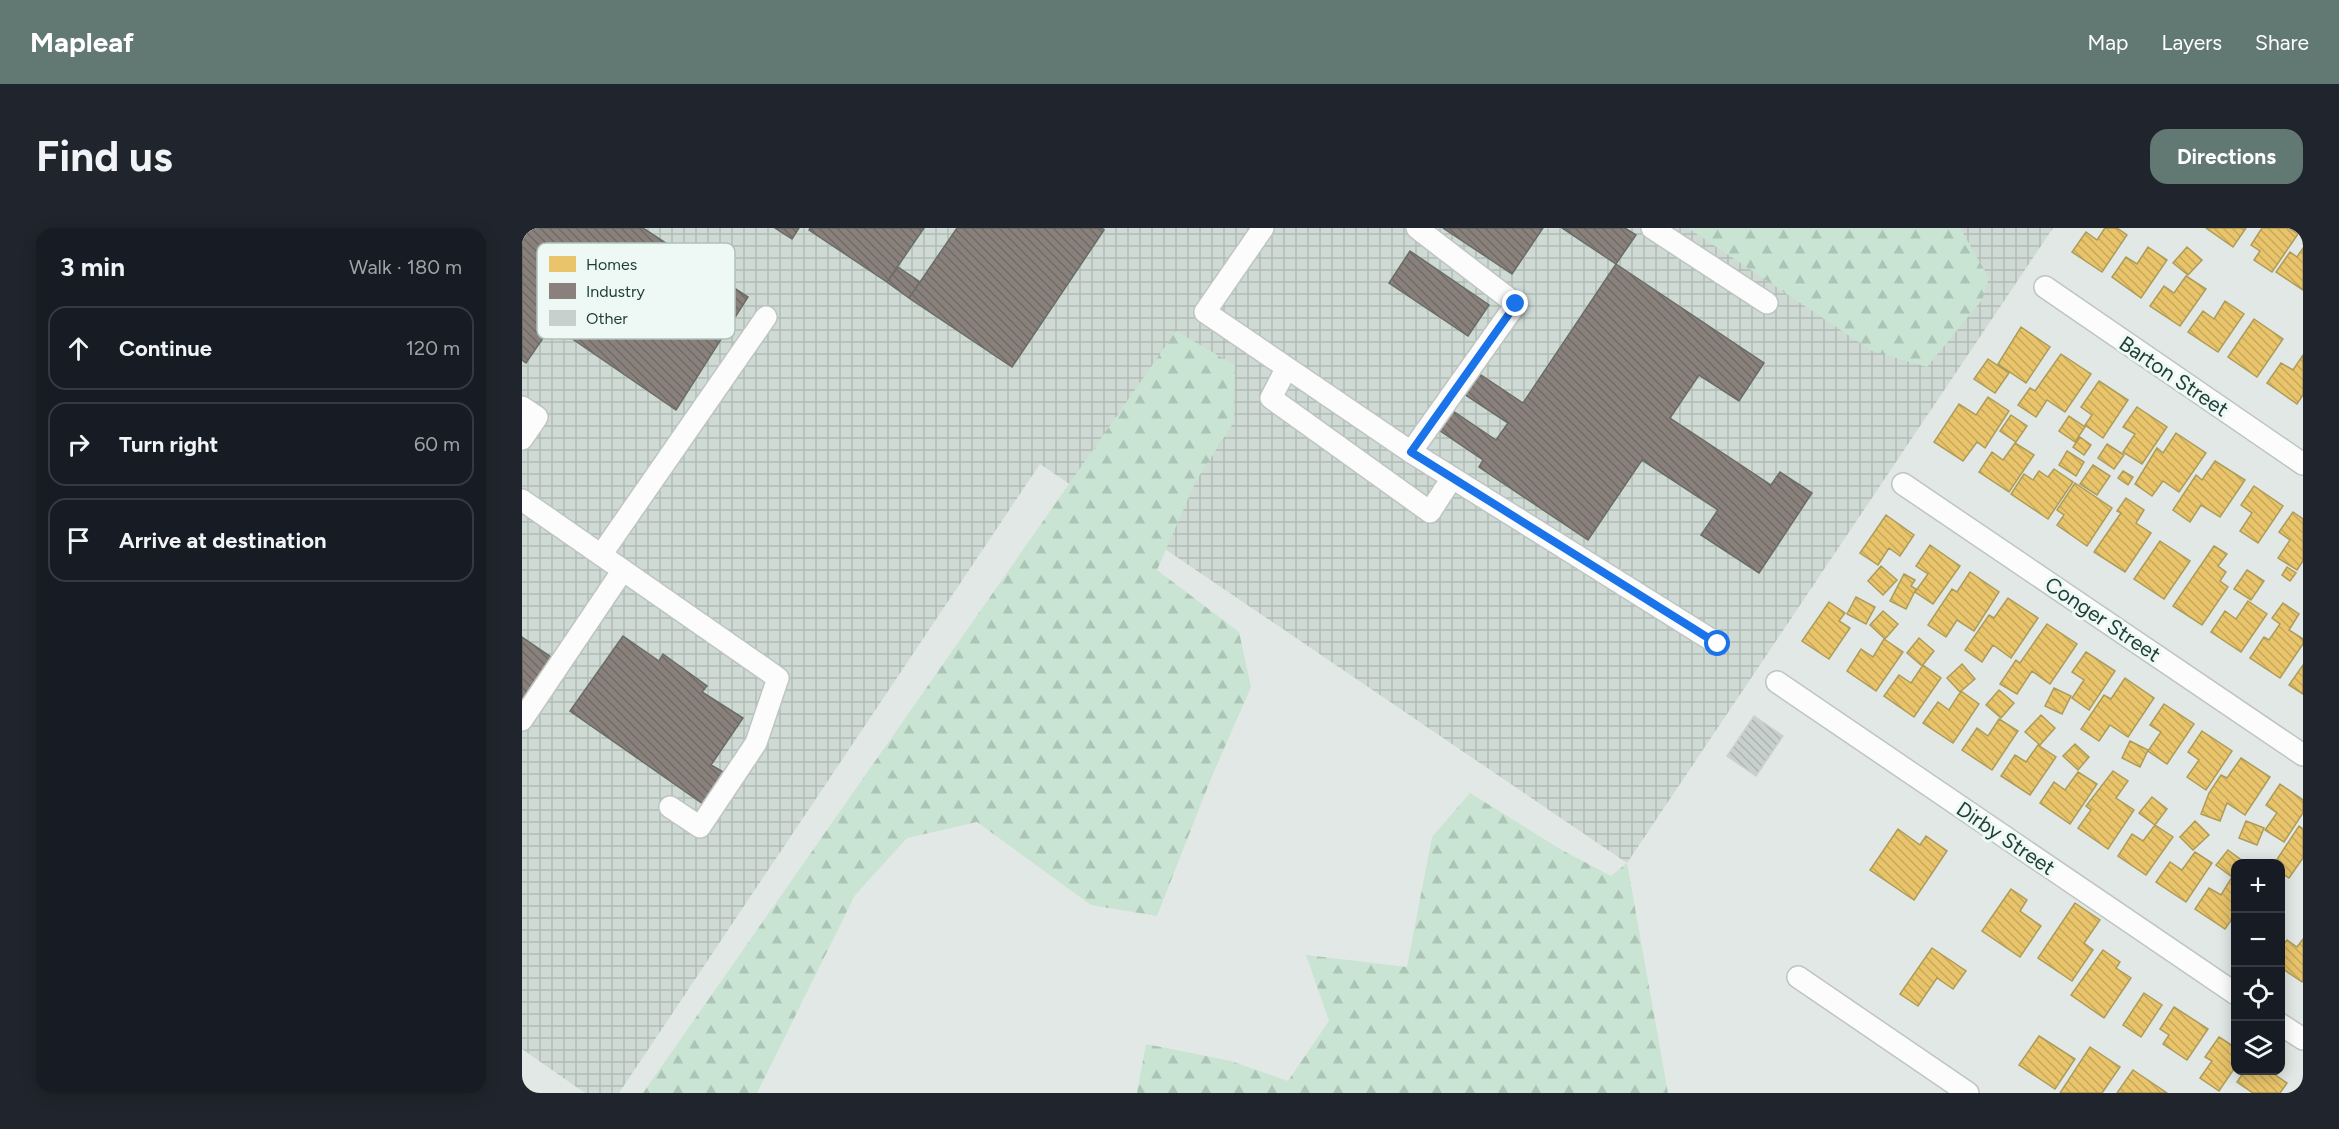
<!DOCTYPE html>
<meta charset="utf-8">
<style>
:root{--surface:#171b24;--page:#20242c;--text:#f1f3f6;--muted:#9ea1a6;--line:#363941;--accent:#627973}
body{margin:0;font-family:Figtree,sans-serif;background:var(--page);color:var(--text)}
.controls{position:absolute;right:18px;bottom:18px;display:grid;overflow:hidden;border-radius:12px;box-shadow:0 3px 15px #0003}
.controls button{width:54px;height:54px;display:grid;place-items:center;padding:0;border:0;border-bottom:2px solid var(--line);background:var(--surface);color:var(--text);font:30px sans-serif}
.stop{position:absolute;width:18px;height:18px;margin:-14px;border:4px solid #1a73e8;border-radius:50%;background:#fff}
.stop.end{background:#1a73e8;border-color:#fff;box-shadow:0 2px 6px #0008}
.list{margin:0;padding:0;list-style:none}
h2{display:flex;justify-content:space-between;align-items:center;height:78px;margin:0;padding:0 24px;font-size:26px}
h2 small{font-size:20px;font-weight:400;color:var(--muted)}
.list li{display:grid;grid-template-columns:39px 1fr auto;gap:18px;align-items:center;box-sizing:border-box;height:84px;margin:0 12px 12px;padding:0 12px;border:2px solid var(--line);border-radius:18px}
.list b{display:block;font-size:22px;white-space:nowrap}
.list em{font-size:20px;font-style:normal;color:var(--muted)}
.icon{flex:none;width:33px;height:33px;fill:none;stroke:currentColor;stroke-width:2;stroke-linecap:round;stroke-linejoin:round}
.map{position:relative;flex:none;width:1781px;height:865px;overflow:hidden;border-radius:18px}
header{display:flex;align-items:center;gap:36px;box-sizing:border-box;height:84px;padding:0 30px;background:var(--accent);color:#fff}
header strong{font-size:28px}
nav{display:flex;gap:33px;margin-inline-start:auto;font-size:21px}
.intro{display:flex;align-items:center;justify-content:space-between;box-sizing:border-box;height:144px;padding:0 36px}
h1{margin:0;font-size:42px}
.button{padding:15px 27px;border-radius:18px;background:var(--accent);color:#fff;font-size:21px;font-weight:700}
main{display:flex;gap:36px;padding:0 36px}
aside{flex:1;background:var(--surface);border-radius:18px;box-shadow:0 3px 15px #0003}
.map>svg:first-child{display:block}
.industrial{fill:url(#industrial-grid)}
.forest{fill:url(#forest-firs)}
.homes{fill:url(#homes-back-hatch);stroke:#ac9c5a;stroke-width:1.5}
.industry{fill:url(#industry-back-hatch);stroke:#696d67;stroke-width:1.5}
.building{fill:url(#building-back-hatch);stroke:#cad1ce;stroke-width:1.5}
.lines{fill:none;stroke-linecap:round;stroke-linejoin:round}
.minor-casing{stroke:#bec5c2;stroke-width:24}
.minor{stroke:#fbfcfb;stroke-width:21}
.route{stroke:#1a73e8;stroke-width:8}
.labels{text-anchor:middle;dominant-baseline:central;stroke-width:6;stroke-linejoin:round;paint-order:stroke}
.street-label{font-size:21px;fill:#1d3d36;stroke:#eef8f4}
.key{fill:#eef8f4;stroke:#afc0bb;stroke-width:1.5}
.key-label{font-size:16px;fill:#1d3d36}
</style>
<header>
<strong>Mapleaf</strong>
<nav><a>Map</a><a>Layers</a><a>Share</a></nav>
</header>
<div class="intro"><h1>Find us</h1><a class="button">Directions</a></div>
<main>
<aside>
<h2>3 min<small>Walk · 180 m</small></h2>
<ul class="list">
<li><svg class="icon" aria-label="ahead" viewBox="0 0 24 24"><path d="M12 20V5M6 11l6-6 6 6"/></svg><div><b>Continue</b></div><em>120 m</em></li>
<li><svg class="icon" aria-label="right" viewBox="0 0 24 24"><path d="M7 20v-9h11M14 6l5 5-5 5"/></svg><div><b>Turn right</b></div><em>60 m</em></li>
<li><svg class="icon" aria-label="arrive" viewBox="0 0 24 24"><path d="M6 21V4h12l-3 4 3 4H6"/></svg><div><b>Arrive at destination</b></div></li>
</ul>
</aside>
<div class="map">
<svg width="1781" height="865" viewBox="0 0 1781 865">
<defs>
<pattern id="industrial-grid" width="8" height="8" patternUnits="userSpaceOnUse" patternTransform="scale(1.5)"><rect width="8" height="8" fill="#cfdad5"/><path d="M0 4h8M4 0v8" fill="none" stroke="#b1bcb7"/></pattern>
<pattern id="forest-firs" width="22" height="20" patternUnits="userSpaceOnUse" patternTransform="scale(1.5)"><rect width="22" height="20" fill="#c9e4d2"/><path d="M5 1l3.5 6h-7zM16 11l3.5 6h-7z" fill="#acc4b5"/></pattern>
<pattern id="homes-back-hatch" width="6" height="6" patternUnits="userSpaceOnUse" patternTransform="scale(1.5)"><rect width="6" height="6" fill="#e9c46a"/><path d="M-1 5l2 2M0 0l6 6M5-1l2 2" fill="none" stroke="#c7a95c"/></pattern>
<pattern id="industry-back-hatch" width="6" height="6" patternUnits="userSpaceOnUse" patternTransform="scale(1.5)"><rect width="6" height="6" fill="#8a817c"/><path d="M-1 5l2 2M0 0l6 6M5-1l2 2" fill="none" stroke="#706b66"/></pattern>
<pattern id="building-back-hatch" width="6" height="6" patternUnits="userSpaceOnUse" patternTransform="scale(1.5)"><rect width="6" height="6" fill="#c8d0cd"/><path d="M-1 5l2 2M0 0l6 6M5-1l2 2" fill="none" stroke="#abb4b1"/></pattern>
</defs>
<rect width="100%" height="100%" fill="#e2e8e5"/>
<path class="industrial" d="M 0,0 L 1531,0 L 1105,635 L 518,236 L 97,865 L 63,865 L 0,821 Z"/>
<path class="forest" d="M 1166,0 L 1438,0 L 1467,50 L 1460,72 L 1405,139 L 1350,123 Z
M 654,103 L 713,137 L 712,194 L 674,253 L 635,342 L 717,404 L 729,459 L 690,548 L 635,688 L 569,677 L 455,594 L 385,610 L 333,667 L 235,865 L 121,865 Z
M 948,565 L 1038,621 L 1089,648 L 1105,635 L 1146,865 L 615,865 L 624,816 L 709,833 L 766,853 L 807,793 L 784,727 L 885,739 L 910,609 Z"/>
<path class="homes" d="M 1583,0 L 1595,0 L 1605,7 L 1580,44 L 1550,24 L 1564,4 L 1575,12 Z
M 1684,0 L 1724,0 L 1711,19 Z
M 1740,0 L 1767,0 L 1776,6 L 1750,44 L 1732,32 L 1738,23 L 1729,17 Z
M 1626,19 L 1645,32 L 1619,70 L 1590,49 L 1604,29 L 1615,36 Z
M 1665,19 L 1680,32 L 1666,47 L 1651,35 Z
M 1781,20 L 1781,62 L 1754,44 L 1768,24 L 1775,29 Z
M 1664,48 L 1684,61 L 1658,98 L 1628,78 L 1642,58 L 1652,65 Z
M 1703,73 L 1722,86 L 1696,124 L 1666,104 L 1681,83 L 1692,91 Z
M 1732,91 L 1761,111 L 1735,149 L 1706,129 Z
M 1499,99 L 1528,119 L 1504,155 L 1476,136 Z
M 1539,126 L 1569,146 L 1543,184 L 1525,172 L 1514,189 L 1496,177 L 1508,160 L 1513,163 Z
M 1781,127 L 1781,167 L 1775,176 L 1745,155 L 1759,135 L 1771,142 Z
M 1466,131 L 1487,145 L 1473,165 L 1452,151 Z
M 1577,153 L 1606,172 L 1581,210 L 1563,197 L 1570,187 L 1559,179 Z
M 1466,169 L 1487,183 L 1463,220 L 1455,214 L 1441,233 L 1412,214 L 1437,176 L 1454,187 Z
M 1615,179 L 1645,199 L 1620,236 L 1601,224 L 1613,206 L 1601,199 Z
M 1489,187 L 1505,198 L 1494,214 L 1478,203 Z
M 1547,188 L 1563,199 L 1553,214 L 1537,203 Z
M 1654,205 L 1684,225 L 1657,264 L 1641,253 L 1630,268 L 1613,256 L 1635,220 L 1641,225 Z
M 1558,209 L 1569,217 L 1562,227 L 1551,219 Z
M 1493,215 L 1512,227 L 1487,264 L 1457,244 L 1470,224 L 1481,232 Z
M 1585,216 L 1602,227 L 1592,241 L 1576,230 Z
M 1545,223 L 1562,234 L 1554,248 L 1537,237 Z
M 1693,233 L 1723,252 L 1698,289 L 1679,277 L 1668,294 L 1651,282 L 1674,247 L 1680,252 Z
M 1571,237 L 1588,248 L 1575,267 L 1558,256 Z
M 1532,241 L 1551,254 L 1526,291 L 1489,266 L 1502,246 L 1511,252 L 1517,243 L 1526,249 Z
M 1601,243 L 1611,249 L 1606,257 L 1596,250 Z
M 1553,255 L 1590,280 L 1565,318 L 1535,297 L 1542,287 L 1535,282 Z
M 1732,258 L 1761,278 L 1736,315 L 1718,303 L 1730,285 L 1719,277 Z
M 1604,270 L 1622,282 L 1614,295 L 1629,305 L 1603,344 L 1572,324 L 1599,285 L 1595,283 Z
M 1771,284 L 1781,291 L 1781,333 L 1775,342 L 1756,330 L 1768,312 L 1757,304 Z
M 1364,287 L 1392,307 L 1378,328 L 1367,320 L 1356,337 L 1338,325 Z
M 1638,313 L 1668,333 L 1642,371 L 1612,351 Z
M 1408,317 L 1438,338 L 1411,376 L 1393,364 L 1406,346 L 1394,338 Z
M 1692,318 L 1705,326 L 1696,338 L 1704,344 L 1698,353 L 1706,359 L 1680,397 L 1651,378 Z
M 1359,338 L 1375,352 L 1361,367 L 1346,353 Z
M 1765,339 L 1774,345 L 1768,353 L 1760,347 Z
M 1725,342 L 1742,353 L 1729,372 L 1712,361 Z
M 1448,344 L 1477,364 L 1452,403 L 1435,392 L 1424,409 L 1406,397 L 1430,361 L 1435,364 Z
M 1382,346 L 1393,352 L 1389,358 L 1394,361 L 1384,381 L 1368,373 Z
M 1334,369 L 1353,379 L 1344,396 L 1325,386 Z
M 1486,370 L 1516,390 L 1489,430 L 1471,417 L 1460,434 L 1443,422 L 1467,387 L 1472,390 Z
M 1726,373 L 1745,386 L 1719,424 L 1689,404 L 1703,383 L 1714,391 Z
M 1307,374 L 1323,385 L 1317,393 L 1328,400 L 1307,431 L 1280,413 Z
M 1761,375 L 1777,386 L 1767,402 L 1781,411 L 1781,416 L 1758,450 L 1728,430 L 1742,409 L 1747,412 L 1758,396 L 1750,390 Z
M 1361,383 L 1376,396 L 1363,411 L 1348,397 Z
M 1525,396 L 1555,416 L 1528,456 L 1510,443 L 1495,466 L 1478,456 L 1494,432 L 1498,435 Z
M 1397,410 L 1412,423 L 1400,438 L 1385,425 Z
M 1362,411 L 1381,424 L 1354,463 L 1325,443 L 1339,421 L 1351,429 Z
M 1564,424 L 1593,443 L 1567,482 L 1550,470 L 1562,452 L 1550,444 Z
M 1440,436 L 1453,451 L 1438,464 L 1425,450 Z
M 1401,437 L 1419,450 L 1392,489 L 1362,468 L 1377,447 L 1389,455 Z
M 1781,437 L 1781,466 L 1767,457 Z
M 1603,450 L 1632,470 L 1606,509 L 1588,497 L 1577,513 L 1559,501 L 1582,467 L 1589,471 Z
M 1532,460 L 1549,468 L 1540,486 L 1523,478 Z
M 1477,462 L 1492,475 L 1479,490 L 1464,477 Z
M 1439,463 L 1457,476 L 1431,515 L 1401,495 L 1416,474 L 1427,482 Z
M 1642,476 L 1672,496 L 1645,536 L 1626,523 L 1639,504 L 1628,497 Z
M 1519,487 L 1533,500 L 1518,517 L 1503,504 Z
M 1477,491 L 1496,503 L 1470,542 L 1440,522 L 1455,500 L 1466,508 Z
M 1680,503 L 1710,523 L 1684,562 L 1665,549 L 1677,532 L 1666,524 Z
M 1608,513 L 1626,522 L 1618,539 L 1600,530 Z
M 1553,516 L 1567,529 L 1556,542 L 1541,528 Z
M 1516,517 L 1534,529 L 1508,567 L 1479,548 L 1493,527 L 1504,534 Z
M 1719,530 L 1748,549 L 1723,587 L 1705,575 L 1698,593 L 1679,586 L 1687,565 L 1699,547 L 1705,550 Z
M 1591,543 L 1606,553 L 1594,570 L 1612,582 L 1586,621 L 1556,600 L 1569,582 L 1564,578 Z
M 1556,544 L 1575,556 L 1548,596 L 1518,575 L 1532,554 L 1543,562 Z
M 1758,556 L 1781,572 L 1781,585 L 1762,614 L 1743,602 L 1755,585 L 1744,577 Z
M 1630,569 L 1645,581 L 1633,597 L 1617,585 Z
M 1673,593 L 1687,607 L 1671,622 L 1658,609 Z
M 1724,593 L 1742,600 L 1735,617 L 1717,610 Z
M 1633,597 L 1651,609 L 1624,647 L 1596,628 L 1610,606 L 1621,613 Z
M 1777,598 L 1781,601 L 1781,630 L 1767,650 L 1758,644 L 1758,636 L 1752,636 Z
M 1376,601 L 1398,617 L 1404,608 L 1425,623 L 1392,672 L 1348,642 Z
M 1706,622 L 1722,634 L 1714,636 L 1714,644 L 1710,649 L 1694,637 Z
M 1673,624 L 1690,635 L 1664,674 L 1634,654 L 1648,634 L 1660,642 Z
M 1710,649 L 1714,651 L 1714,685 L 1703,701 L 1673,681 L 1687,660 L 1699,667 Z
M 1489,661 L 1505,672 L 1498,683 L 1519,698 L 1498,729 L 1460,703 Z
M 1553,675 L 1578,692 L 1562,715 L 1571,722 L 1550,753 L 1516,730 Z
M 1781,711 L 1781,752 L 1780,754 L 1758,739 L 1758,721 L 1765,712 L 1775,719 Z
M 1410,720 L 1444,743 L 1431,761 L 1415,750 L 1396,778 L 1378,766 Z
M 1581,722 L 1598,734 L 1594,740 L 1609,750 L 1582,790 L 1549,767 Z
M 1622,765 L 1640,777 L 1619,809 L 1601,797 Z
M 1652,779 L 1686,801 L 1665,832 L 1641,816 L 1647,807 L 1638,801 Z
M 1517,808 L 1553,831 L 1533,861 L 1497,837 Z
M 1697,809 L 1714,820 L 1714,838 L 1697,863 L 1678,850 L 1690,833 L 1683,829 Z
M 1568,819 L 1598,839 L 1580,865 L 1538,865 Z
M 1611,842 L 1645,865 L 1595,865 Z
M 1723,842 L 1746,842 L 1765,855 L 1758,865 L 1731,865 L 1715,854 Z"/>
<path class="industry" d="M 0,0 L 121,0 L 226,69 L 154,182 L 30,97 L 4,135 L 0,132 Z
M 253,0 L 277,0 L 270,11 Z
M 288,0 L 402,0 L 365,54 L 287,2 Z
M 435,0 L 580,0 L 582,2 L 490,139 L 387,70 Z
M 921,0 L 1021,0 L 990,46 Z
M 1040,0 L 1103,0 L 1114,7 L 1094,36 Z
M 888,23 L 967,77 L 946,108 L 867,55 Z
M 1094,36 L 1242,135 L 1217,173 L 1177,147 L 1148,190 L 1249,257 L 1258,244 L 1290,265 L 1237,345 L 1179,307 L 1196,282 L 1120,232 L 1066,312 L 957,239 L 961,232 L 914,200 L 928,181 L 974,212 L 986,195 L 939,164 L 953,143 L 1001,175 Z
M 376,39 L 398,54 L 387,70 L 365,54 Z
M 101,408 L 137,433 L 141,426 L 185,458 L 180,464 L 221,490 L 189,537 L 203,545 L 181,576 L 48,483 Z
M 0,409 L 29,429 L 0,474 Z"/>
<path class="building" d="M 1232,488 L 1261,508 L 1234,548 L 1205,528 Z"/>
<g class="lines">
<g class="minor-casing">
<path id="minor" d="M 741,0 L 683,84 L 889,224 L 1196,416
M 1130,0 L 1245,75
M 1523,59 L 1781,236
M 764,141 L 749,170 L 908,284 L 930,250
M 0,179 L 15,189 L 0,211
M 889,224 L 994,76 L 895,0
M 1381,256 L 1781,527
M 0,272 L 256,450 L 234,515 L 178,599 L 148,579
M 79,327 L 244,89
M 1255,454 L 1714,766
M 0,492 L 101,342
M 1276,749 L 1446,865
M 1758,796 L 1781,811"/>
</g>
<use href="#minor" class="minor"/>
</g>
<g class="lines">
<path class="route" d="M 994,76 L 889,224 L 1196,416"/>
</g>
<g class="labels">
<g class="street-label">
<text transform="translate(1652 148) rotate(34)">Barton Street</text>
<text transform="translate(1581 391) rotate(34)">Conger Street</text>
<text transform="translate(1484 610) rotate(34)">Dirby Street</text>
</g>
</g>
<rect x="15" y="15" width="198" height="96" rx="9" class="key"/>
<rect x="27" y="28" width="27" height="16" fill="#e9c46a"/>
<rect x="27" y="55" width="27" height="16" fill="#8a817c"/>
<rect x="27" y="82" width="27" height="16" fill="#c8d0cd"/>
<g class="key-label">
<text x="64" y="42">Homes</text>
<text x="64" y="69">Industry</text>
<text x="64" y="96">Other</text>
</g>
</svg>
<div class="controls">
<button>+</button>
<button>−</button>
<button><svg class="icon" aria-label="locate" viewBox="0 0 24 24"><circle cx="12" cy="12" r="6"/><path d="M12 2v4M12 18v4M2 12h4M18 12h4"/></svg></button>
<button><svg class="icon" aria-label="layers" viewBox="0 0 24 24"><path d="M12 4l9 5-9 5-9-5zM3 14l9 5 9-5"/></svg></button>
</div>
<div class="stop" style="left:1196px;top:416px"></div>
<div class="stop end" style="left:994px;top:76px"></div>
</div>
</main>
